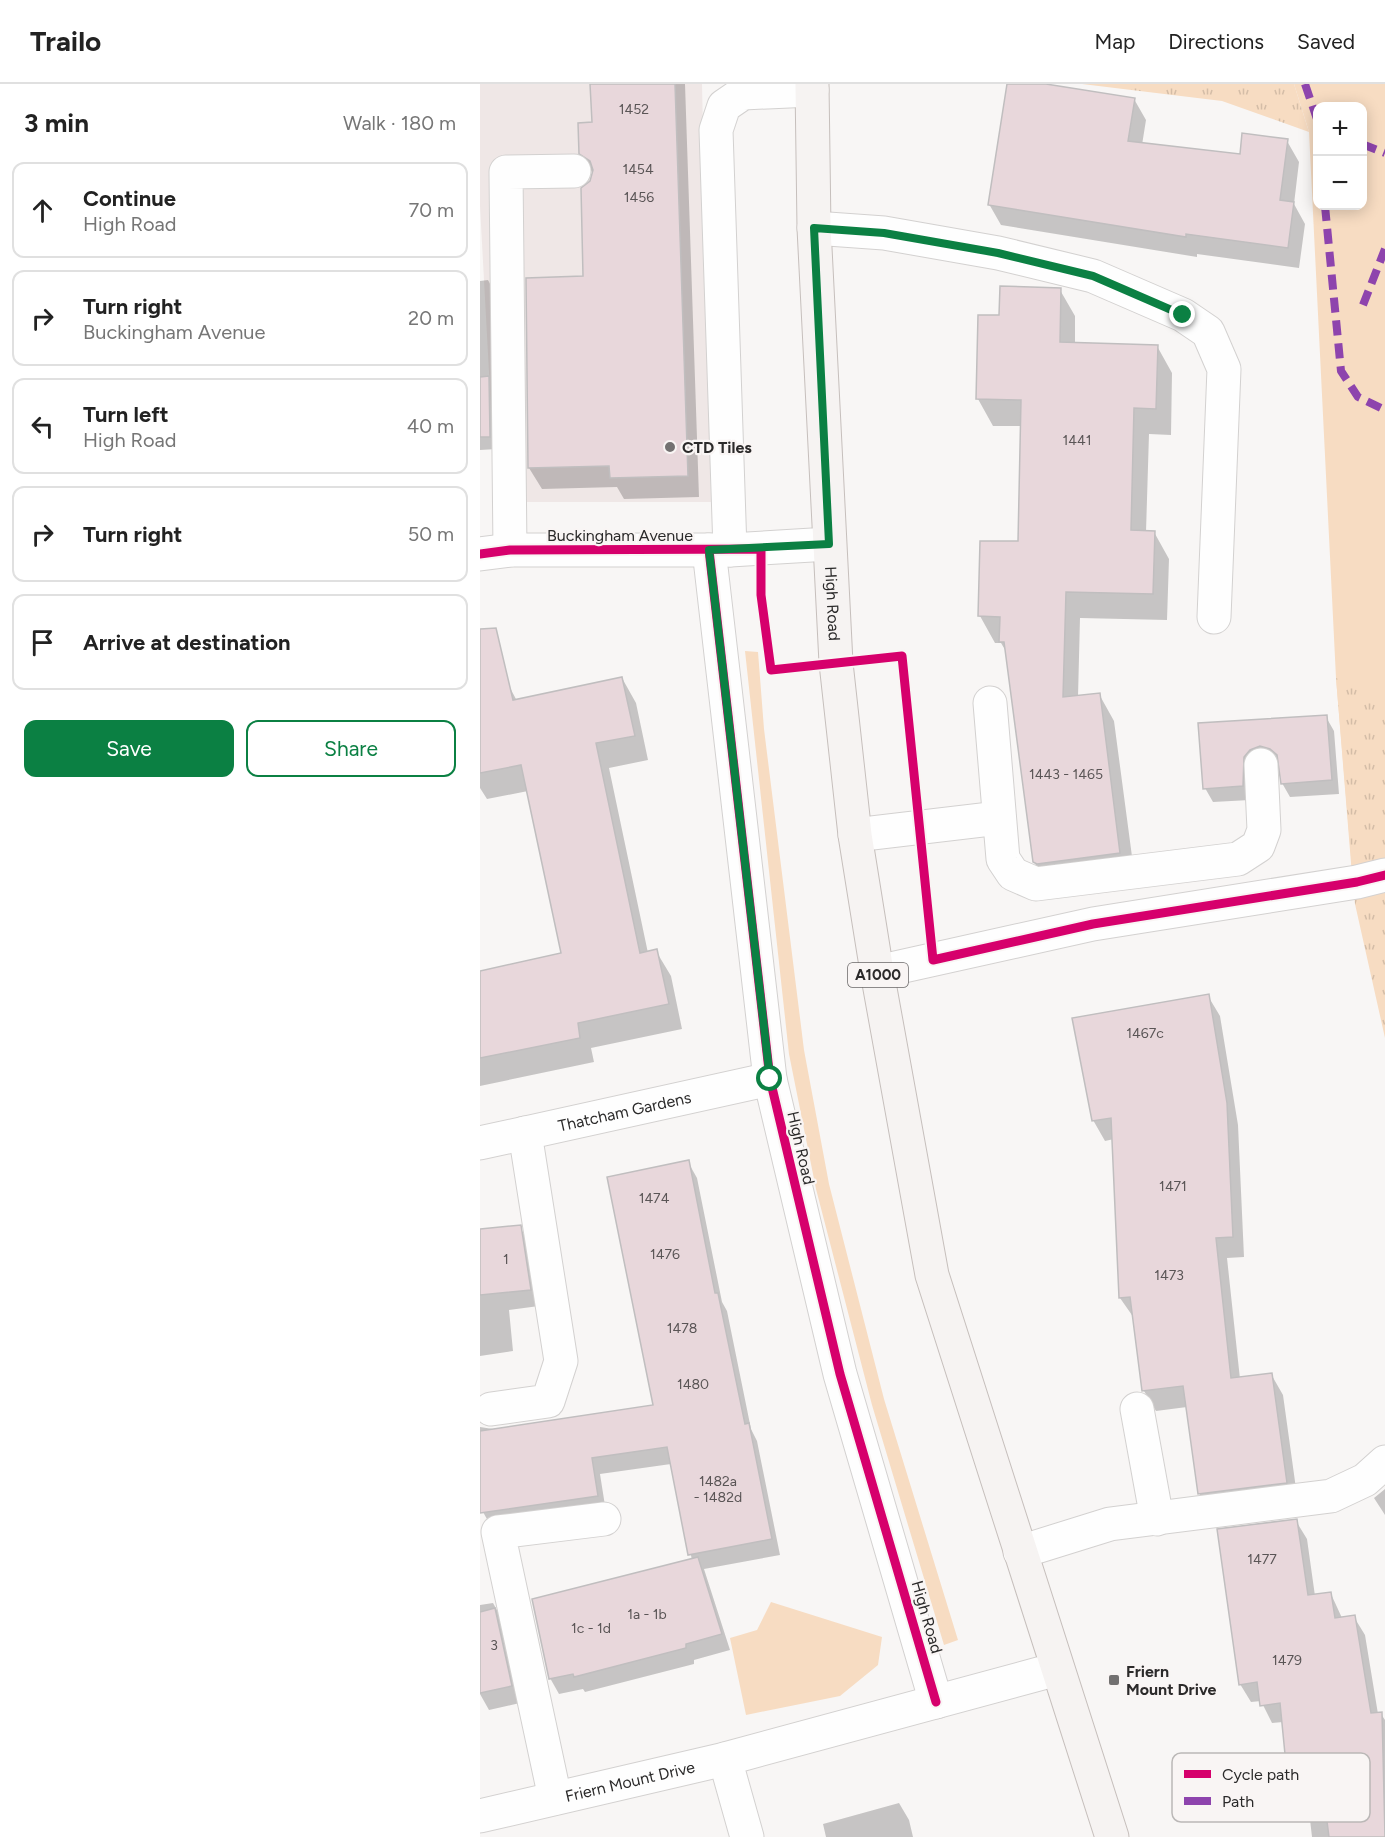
<!DOCTYPE html>
<meta charset="utf-8">
<style>
:root{--surface:#fff;--page:#f6f6f6;--text:#222;--muted:#767676;--line:#e0e0e0;--accent:#0b8043}
body{margin:0;font-family:Figtree,sans-serif;background:var(--page);color:var(--text)}
.controls{position:absolute;right:18px;top:18px;display:grid;overflow:hidden;border-radius:12px;box-shadow:0 3px 15px #0003}
.controls button{width:54px;height:54px;display:grid;place-items:center;padding:0;border:0;border-bottom:2px solid var(--line);background:var(--surface);color:var(--text);font:30px sans-serif}
.stop{position:absolute;width:18px;height:18px;margin:-14px;border:4px solid #0b8043;border-radius:50%;background:#fff}
.stop.end{background:#0b8043;border-color:#fff;box-shadow:0 2px 6px #0008}
.list{margin:0;padding:0;list-style:none}
h2{display:flex;justify-content:space-between;align-items:center;height:78px;margin:0;padding:0 24px;font-size:26px}
h2 small{font-size:20px;font-weight:400;color:var(--muted)}
.list li{display:grid;grid-template-columns:39px 1fr auto;gap:18px;align-items:center;box-sizing:border-box;height:96px;margin:0 12px 12px;padding:0 12px;border:2px solid var(--line);border-radius:12px}
.list b{display:block;font-size:22px;white-space:nowrap}
.list p{margin:0;font-size:20px;white-space:nowrap;color:var(--muted)}
.list em{font-size:20px;font-style:normal;color:var(--muted)}
.actions{display:flex;gap:12px;padding:18px 24px}
.actions a{flex:1;padding:14px 0;border:2px solid var(--accent);border-radius:12px;text-align:center;font-size:21px;color:var(--accent)}
.actions .main{background:var(--accent);color:#fff}
.icon{flex:none;width:33px;height:33px;fill:none;stroke:currentColor;stroke-width:2;stroke-linecap:round;stroke-linejoin:round}
.map{position:relative;flex:none;width:905px;height:1753px;overflow:hidden}
header{display:flex;align-items:center;gap:36px;box-sizing:border-box;height:84px;padding:0 30px;background:var(--surface);border-bottom:2px solid var(--line)}
header strong{font-size:28px}
nav{display:flex;gap:33px;margin-inline-start:auto;font-size:21px}
main{display:flex}
aside{flex:1;background:var(--surface)}
.map>svg:first-child{display:block}
.built{fill:#efe7e6}
.green{fill:#f7dcc2;fill-rule:evenodd}
.park{fill:url(#park-tufts)}
.shadow{fill:#0003}
.building{fill:#e8d7db;stroke:#c0bebf;stroke-width:1.5}
.lines{fill:none;stroke-linecap:round;stroke-linejoin:round}
.minor-casing{stroke:#d3d1d0;stroke-width:35}
.major-casing{stroke:#c6bfbc;stroke-width:35}
.minor{stroke:#fefefe;stroke-width:33}
.major{stroke:#f6f3f2;stroke-width:33}
.quiet{stroke:#8e44ad;stroke-width:8;stroke-dasharray:15 8;stroke-linecap:butt}
.cycleway-casing{stroke:#f9f5f4;stroke-width:13}
.cycleway{stroke:#d6006c;stroke-width:9}
.route{stroke:#0b8043;stroke-width:8}
.poi-dot{fill:#737171;stroke:#f9f5f4;stroke-width:2}
.labels{text-anchor:middle;dominant-baseline:central;stroke-width:4.5;stroke-linejoin:round;paint-order:stroke}
.number-label{font-size:14px;fill:#5a5556}
.shield{fill:#f9f5f4;stroke:#696767;stroke-width:1.5}
.shield-label{font-size:15px;font-weight:bold;fill:#2b2a2a}
.poi-label{font-size:16px;font-weight:bold;fill:#2b2a2a;stroke:#f9f5f4;text-anchor:start}
.street-label{font-size:16px;fill:#2b2a2a;stroke:#f9f5f4}
.key{fill:#f9f5f4;stroke:#bbb8b7;stroke-width:1.5}
.key-label{font-size:16px;fill:#2b2a2a}
</style>
<header>
<strong>Trailo</strong>
<nav><a>Map</a><a>Directions</a><a>Saved</a></nav>
</header>
<main>
<aside>
<h2>3 min<small>Walk · 180 m</small></h2>
<ul class="list">
<li><svg class="icon" aria-label="ahead" viewBox="0 0 24 24"><path d="M12 20V5M6 11l6-6 6 6"/></svg><div><b>Continue</b><p>High Road</p></div><em>70 m</em></li>
<li><svg class="icon" aria-label="right" viewBox="0 0 24 24"><path d="M7 20v-9h11M14 6l5 5-5 5"/></svg><div><b>Turn right</b><p>Buckingham Avenue</p></div><em>20 m</em></li>
<li><svg class="icon" aria-label="left" viewBox="0 0 24 24"><path d="M17 20v-9H6M10 6l-5 5 5 5"/></svg><div><b>Turn left</b><p>High Road</p></div><em>40 m</em></li>
<li><svg class="icon" aria-label="right" viewBox="0 0 24 24"><path d="M7 20v-9h11M14 6l5 5-5 5"/></svg><div><b>Turn right</b></div><em>50 m</em></li>
<li><svg class="icon" aria-label="arrive" viewBox="0 0 24 24"><path d="M6 21V4h12l-3 4 3 4H6"/></svg><div><b>Arrive at destination</b></div></li>
</ul>
<div class="actions"><a class="main">Save</a><a>Share</a></div>
</aside>
<div class="map">
<svg width="905" height="1753" viewBox="0 0 905 1753">
<defs>
<pattern id="park-tufts" width="24" height="20" patternUnits="userSpaceOnUse" patternTransform="scale(1.5)"><rect width="24" height="20" fill="#f7dcc2"/><path d="M3 7l-1-3M5 7V3M7 7l1-3M15 17l-1-3M17 17v-4M19 17l1-3" fill="none" stroke="#d4bda7"/></pattern>
</defs>
<rect width="100%" height="100%" fill="#f8f6f5"/>
<path class="built" d="M 0,0 L 222,0 L 231,418 L 16,418 L 0,122 Z"/>
<path class="green" d="M 814,0 L 905,0 L 905,778 L 872,791 L 856,594 L 829,48 ZM 838,22 L 882,22 L 882,122 L 838,122 Z
M 265,567 L 278,568 L 284,645 L 324,966 L 349,1100 L 404,1315 L 478,1556 L 464,1561 L 392,1321 L 336,1105 L 309,970 Z
M 291,1518 L 402,1553 L 398,1581 L 360,1612 L 266,1631 L 250,1554 L 277,1546 Z"/>
<path class="park" d="M 602,0 L 814,0 L 829,48 L 742,17 Z
M 856,594 L 905,618 L 905,954 L 875,820 Z"/>
<path class="shadow" d="M 112,0 L 205,0 L 219,413 L 144,415 L 137,403 L 62,405 L 49,384 L 105,194 L 113,90 L 101,69 L 114,40 Z
M 528,0 L 557,0 L 654,15 L 666,36 L 662,61 L 761,72 L 807,57 L 819,78 L 814,120 L 825,140 L 819,184 L 717,170 L 717,173 L 521,141 L 509,120 Z
M 8,196 L 15,209 L 17,365 L 0,366 L 0,197 Z
M 580,206 L 595,232 L 595,260 L 677,262 L 692,289 L 691,351 L 669,350 L 666,448 L 674,448 L 689,475 L 687,536 L 600,534 L 598,613 L 619,610 L 634,637 L 655,795 L 570,805 L 554,778 L 527,569 L 521,559 L 515,559 L 500,532 L 501,458 L 539,459 L 542,342 L 513,342 L 498,315 L 520,233 Z
M 142,594 L 156,619 L 168,676 L 129,684 L 168,869 L 176,867 L 191,892 L 202,945 L 111,964 L 114,978 L 0,1002 L 0,888 L 83,871 L 48,707 L 7,715 L 0,704 L 0,606 L 28,600 L 37,617 Z
M 846,633 L 854,647 L 859,710 L 810,713 L 802,699 L 799,678 L 788,676 L 770,716 L 733,718 L 725,704 L 719,640 Z
M 728,912 L 740,932 L 758,1041 L 764,1173 L 747,1174 L 760,1295 L 791,1290 L 803,1311 L 818,1419 L 731,1430 L 719,1409 L 707,1323 L 676,1327 L 664,1307 L 654,1234 L 640,1214 L 634,1055 L 625,1057 L 613,1036 Z
M 208,1078 L 217,1094 L 242,1218 L 247,1227 L 271,1345 L 277,1357 L 300,1471 L 224,1485 L 250,1566 L 214,1576 L 214,1580 L 105,1608 L 103,1605 L 79,1610 L 70,1594 L 212,1476 L 191,1380 L 120,1390 L 126,1428 L 12,1444 L 3,1428 L 0,1409 L 0,1343 L 13,1345 L 175,1322 Z
M 40,1143 L 49,1160 L 59,1222 L 29,1226 L 33,1267 L 0,1272 L 0,1146 Z
M 905,1405 L 905,1431 L 894,1414 Z
M 816,1437 L 827,1455 L 835,1512 L 851,1510 L 862,1534 L 874,1533 L 885,1551 L 898,1630 L 901,1630 L 905,1636 L 905,1753 L 832,1753 L 828,1718 L 820,1719 L 809,1700 L 803,1638 L 792,1639 L 781,1617 L 771,1618 L 760,1600 Z
M 13,1519 L 22,1535 L 40,1619 L 9,1626 L 0,1610 L 0,1521 Z
M 419,1719 L 429,1736 L 433,1753 L 346,1753 L 343,1740 Z"/>
<path class="building" d="M 110,0 L 195,0 L 208,392 L 130,394 L 129,382 L 48,384 L 46,194 L 103,192 L 101,104 L 110,97 L 113,86 L 110,77 L 99,70 L 98,39 L 112,38 Z
M 527,0 L 566,0 L 655,14 L 648,57 L 760,70 L 762,49 L 808,55 L 800,116 L 814,118 L 808,164 L 706,150 L 706,153 L 508,121 Z
M 520,202 L 581,204 L 580,258 L 678,261 L 676,325 L 654,324 L 651,446 L 675,447 L 673,510 L 586,508 L 583,613 L 620,609 L 640,769 L 557,780 L 553,778 L 524,558 L 519,558 L 520,533 L 498,532 L 500,457 L 538,457 L 541,316 L 496,315 L 498,231 L 519,231 Z
M 9,292 L 10,353 L 0,353 L 0,293 Z
M 16,544 L 33,616 L 142,593 L 155,652 L 116,659 L 160,869 L 177,865 L 189,920 L 98,939 L 100,954 L 0,974 L 0,887 L 81,869 L 41,681 L 0,689 L 0,545 Z
M 847,631 L 852,696 L 801,700 L 797,671 L 790,665 L 780,662 L 770,666 L 764,673 L 763,702 L 723,705 L 718,639 Z
M 729,910 L 747,1019 L 753,1153 L 736,1154 L 751,1294 L 792,1289 L 807,1399 L 718,1410 L 703,1302 L 662,1307 L 650,1213 L 639,1214 L 631,1034 L 612,1037 L 592,934 Z
M 209,1076 L 235,1209 L 238,1209 L 265,1340 L 269,1339 L 292,1455 L 208,1471 L 187,1363 L 112,1374 L 118,1412 L 0,1429 L 0,1347 L 173,1321 L 127,1093 Z
M 41,1141 L 51,1206 L 0,1211 L 0,1145 Z
M 817,1435 L 828,1511 L 851,1508 L 855,1534 L 875,1531 L 891,1629 L 902,1628 L 905,1753 L 849,1753 L 842,1698 L 808,1701 L 800,1619 L 780,1622 L 777,1598 L 759,1601 L 737,1445 Z
M 218,1473 L 242,1550 L 206,1560 L 206,1564 L 94,1593 L 93,1590 L 69,1595 L 52,1515 Z
M 15,1524 L 32,1602 L 0,1609 L 0,1528 Z"/>
<g class="lines">
<g class="minor-casing">
<g id="minor">
<path d="M 334,144 L 404,149 L 518,169 L 613,192 L 703,231 L 728,248 L 744,285 L 734,533"/>
<path d="M 30,466 L 26,88 L 94,87"/>
<path d="M 229,466 L 290,995 L 360,1290 L 456,1618"/>
<path d="M 250,466 L 236,46 L 244,22 L 263,9 L 332,6"/>
<path d="M 0,470 L 30,466 L 250,466 L 349,460"/>
<path d="M 510,619 L 523,775 L 533,790 L 556,800 L 758,775 L 778,762 L 784,746 L 781,681"/>
<path d="M 375,751 L 519,734"/>
<path d="M 397,888 L 613,840 L 877,798 L 905,791"/>
<path id="s1" d="M 0,1059 L 290,995"/>
<path d="M 11,1325 L 68,1317 L 81,1277 L 45,1049"/>
<path d="M 657,1325 L 677,1435"/>
<path d="M 540,1468 L 630,1440 L 851,1412 L 885,1396 L 905,1378"/>
<path d="M 245,1675 L 267,1753"/>
<path d="M 75,1714 L 18,1448 L 124,1435"/>
<path id="s2" d="M 0,1732 L 245,1675 L 577,1585"/>
</g>
</g>
<g class="major-casing">
<g id="major">
<path id="s3" d="M 332,0 L 334,144 L 356,579 L 375,751 L 397,888 L 452,1191 L 632,1753"/>
</g>
</g>
<use href="#minor" class="minor"/>
<use href="#major" class="major"/>
<path class="quiet" d="M 825,0 L 838,38
M 882,60 L 905,69
M 845,122 L 861,287 L 878,313 L 905,326
M 883,221 L 905,165"/>
<g class="cycleway-casing">
<path id="cycleway" d="M 229,466 L 290,995 L 360,1290 L 456,1618
M 0,470 L 30,466 L 281,465 L 281,511 L 291,586 L 422,572 L 453,876 L 613,840 L 877,798 L 905,791"/>
</g>
<use href="#cycleway" class="cycleway"/>
</g>
<g class="lines">
<path class="route" d="M 290,995 L 229,466 L 349,460 L 334,144 L 404,149 L 518,169 L 613,192 L 703,231"/>
</g>
<g class="poi-dot">
<circle cx="190" cy="363" r="6"/>
<rect x="628" y="1590" width="12" height="12" rx="3"/>
</g>
<g class="labels">
<g class="number-label">
<text x="154" y="25">1452</text>
<text x="158" y="85">1454</text>
<text x="159" y="113">1456</text>
<text x="597" y="356">1441</text>
<text x="586" y="690">1443 - 1465</text>
<text x="665" y="949">1467c</text>
<text x="693" y="1102">1471</text>
<text x="174" y="1114">1474</text>
<text x="185" y="1170">1476</text>
<text x="26" y="1175">1</text>
<text x="689" y="1191">1473</text>
<text x="202" y="1244">1478</text>
<text x="213" y="1300">1480</text>
<text x="238" y="1397">1482a<tspan x="238" dy="16">- 1482d</tspan></text>
<text x="782" y="1475">1477</text>
<text x="167" y="1530">1a - 1b</text>
<text x="111" y="1544">1c - 1d</text>
<text x="14" y="1561">3</text>
<text x="807" y="1576">1479</text>
</g>
<rect class="shield" x="368" y="879" width="60" height="24" rx="4.5"/>
<g class="shield-label">
<text x="398" y="891">A1000</text>
</g>
<g class="poi-label">
<text x="202" y="363">CTD Tiles</text>
<text x="646" y="1587">Friern<tspan x="646" dy="18">Mount Drive</tspan></text>
</g>
<g class="street-label">
<text x="140" y="451">Buckingham Avenue</text>
<text stroke="none"><textPath href="#s3" startOffset="520">High Road</textPath></text>
<text stroke="none"><textPath href="#s1" startOffset="148">Thatcham Gardens</textPath></text>
<text transform="translate(321 1064) rotate(77)">High Road</text>
<text transform="translate(447 1533) rotate(74)">High Road</text>
<text stroke="none"><textPath href="#s2" startOffset="154">Friern Mount Drive</textPath></text>
</g>
</g>
<rect x="692" y="1669" width="198" height="69" rx="9" class="key"/>
<rect x="704" y="1686" width="27" height="8" fill="#d6006c"/>
<rect x="704" y="1713" width="27" height="8" fill="#8e44ad"/>
<g class="key-label">
<text x="742" y="1696">Cycle path</text>
<text x="742" y="1723">Path</text>
</g>
</svg>
<div class="controls">
<button>+</button>
<button>−</button>
</div>
<div class="stop" style="left:290px;top:995px"></div>
<div class="stop end" style="left:703px;top:231px"></div>
</div>
</main>
